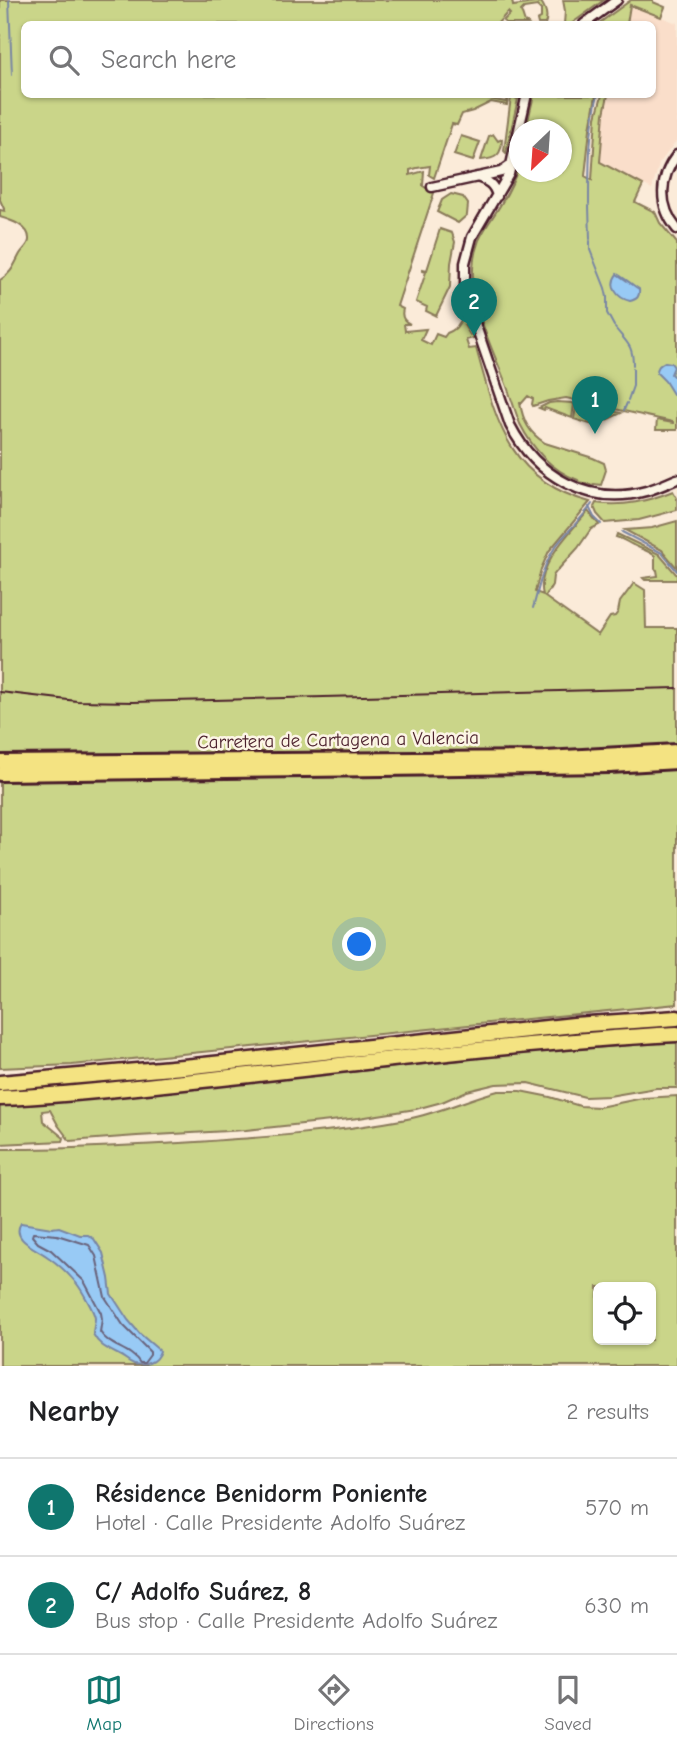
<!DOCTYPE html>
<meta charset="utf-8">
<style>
:root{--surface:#fff;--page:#f2f2f2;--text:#202124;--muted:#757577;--line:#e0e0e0;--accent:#0f766e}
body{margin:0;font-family:"Comic Neue",sans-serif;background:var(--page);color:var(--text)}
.controls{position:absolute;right:21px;bottom:21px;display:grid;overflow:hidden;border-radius:10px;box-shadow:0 2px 5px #0004}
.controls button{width:63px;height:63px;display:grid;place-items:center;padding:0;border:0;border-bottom:2px solid var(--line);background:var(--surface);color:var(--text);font:35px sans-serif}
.compass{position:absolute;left:509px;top:119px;width:63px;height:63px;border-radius:50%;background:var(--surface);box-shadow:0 2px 5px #0004;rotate:205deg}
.you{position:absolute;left:360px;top:945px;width:24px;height:24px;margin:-18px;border:5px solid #fff;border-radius:50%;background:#1a73e8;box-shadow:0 0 0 10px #1a73e833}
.badge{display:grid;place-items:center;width:46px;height:46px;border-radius:50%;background:var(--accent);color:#fff;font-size:23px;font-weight:700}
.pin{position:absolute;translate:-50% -58px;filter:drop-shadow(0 2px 4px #0008)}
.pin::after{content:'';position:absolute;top:37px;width:24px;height:21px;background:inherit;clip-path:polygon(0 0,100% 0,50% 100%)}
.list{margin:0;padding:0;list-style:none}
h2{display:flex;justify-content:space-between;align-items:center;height:91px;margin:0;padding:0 28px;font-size:30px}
h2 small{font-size:23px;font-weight:400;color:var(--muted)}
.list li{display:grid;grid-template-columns:46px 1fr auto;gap:21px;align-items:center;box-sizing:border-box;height:98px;padding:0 28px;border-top:2px solid var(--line)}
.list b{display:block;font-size:26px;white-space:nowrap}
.list p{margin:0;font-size:23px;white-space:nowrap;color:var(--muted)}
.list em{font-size:23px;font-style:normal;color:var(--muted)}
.icon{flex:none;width:38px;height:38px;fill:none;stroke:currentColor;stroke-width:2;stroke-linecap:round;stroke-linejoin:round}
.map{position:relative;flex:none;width:677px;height:1366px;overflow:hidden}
.search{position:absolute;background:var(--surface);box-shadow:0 2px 5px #0004;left:21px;right:21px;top:21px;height:77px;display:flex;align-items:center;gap:18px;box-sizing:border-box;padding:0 24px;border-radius:10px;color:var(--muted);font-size:26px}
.sheet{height:287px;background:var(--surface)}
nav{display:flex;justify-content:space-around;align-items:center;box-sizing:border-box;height:98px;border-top:2px solid var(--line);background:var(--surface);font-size:19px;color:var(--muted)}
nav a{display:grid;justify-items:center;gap:4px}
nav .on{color:var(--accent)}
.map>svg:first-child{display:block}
.built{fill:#fadeca}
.green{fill:#cad589;stroke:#8a7a5a;stroke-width:2;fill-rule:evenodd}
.water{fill:#98caf5;stroke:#7986a4;stroke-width:2}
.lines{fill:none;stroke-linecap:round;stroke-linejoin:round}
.shore{stroke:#69637c;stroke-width:2}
.stream{stroke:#7986a4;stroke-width:2}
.minor-casing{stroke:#4a1f2b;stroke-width:13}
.trunk-casing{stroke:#4a1f2b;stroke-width:18}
.motorway-casing{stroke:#4a1f2b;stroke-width:19}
.minor{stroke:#fcf5e5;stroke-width:8}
.trunk{stroke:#f4e382;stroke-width:12}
.motorway{stroke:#f4e382;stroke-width:14}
.tram{stroke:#4a1f2b;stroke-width:2}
.labels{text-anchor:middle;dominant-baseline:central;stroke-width:5;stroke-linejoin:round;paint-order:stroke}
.street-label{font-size:19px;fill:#4a1f2b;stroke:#fcf5e5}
</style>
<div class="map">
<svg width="677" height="1366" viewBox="0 0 677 1366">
<rect width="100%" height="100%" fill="#fbebd9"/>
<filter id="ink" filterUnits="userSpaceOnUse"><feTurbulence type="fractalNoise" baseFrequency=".0143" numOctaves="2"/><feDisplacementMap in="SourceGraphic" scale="14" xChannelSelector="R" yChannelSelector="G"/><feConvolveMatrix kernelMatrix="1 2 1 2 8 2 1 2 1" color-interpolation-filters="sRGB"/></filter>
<g filter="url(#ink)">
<path class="built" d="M 630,5 L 677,23 L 677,140 L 659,164 L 652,189 L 600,162 L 604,114 L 608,95 L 652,94 L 652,24 L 627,24 Z"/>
<path class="green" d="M 0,0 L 512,0 L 513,6 L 541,2 C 546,9 548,17 545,24 L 538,24 L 537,20 L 541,18 L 541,10 L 537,6 L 524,8 L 521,11 L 525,23 L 527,23 L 528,24 L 507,24 L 503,21 L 510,14 L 508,12 L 497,24 L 24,24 L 24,94 L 479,94 L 479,97 L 506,102 L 508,95 L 509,95 L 507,105 L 491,102 L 473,111 L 462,114 L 457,125 L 452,124 L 434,178 L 429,175 L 430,166 L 417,168 L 410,170 L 410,175 L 424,171 L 423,186 L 434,193 L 397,306 L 403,309 C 401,316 403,321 410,324 L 404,324 L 405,331 L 426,329 L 421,340 L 431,345 L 436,334 L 444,337 L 447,333 C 462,327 455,323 465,317 L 468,323 L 464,325 L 470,335 L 472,334 L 473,338 L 466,340 L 469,349 L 476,348 C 496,420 508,480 590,502 L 549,551 L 541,569 L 535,592 L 543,595 C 535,565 571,532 588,511 L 599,525 L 591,529 L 578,548 L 556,572 L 553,576 L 552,585 L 545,597 L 598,635 L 610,617 L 615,616 L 618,612 L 620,602 L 634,583 L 645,590 L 646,628 L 677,628 L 677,1004 L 72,1065 L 0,1068 L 0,280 C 12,273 14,265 20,254 C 23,249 29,245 29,240 C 30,226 10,220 0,217 L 0,210 L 5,211 L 0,200 Z
M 563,0 L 604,0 L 571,24 L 564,24 L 565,11 Z
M 631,0 L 653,0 L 653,2 L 665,7 L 661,17 L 630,5 L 627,24 L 598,24 Z
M 534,95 L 596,95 L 590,129 L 585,176 L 592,180 L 596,117 L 602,95 L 608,95 L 604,114 L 600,162 L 643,185 L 635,202 L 655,212 L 660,223 L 677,243 L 677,430 L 656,430 L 657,420 L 673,423 L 673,422 L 566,398 L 548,401 L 533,406 L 532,404 L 533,399 L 528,396 L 522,403 L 520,403 C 523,421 529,433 545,443 L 593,458 L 604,463 L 606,470 L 601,485 L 594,484 L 592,485 L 579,482 L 578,480 C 552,471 532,448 520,424 C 515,411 511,397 506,384 C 489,339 460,289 479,240 C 485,227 494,216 501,204 C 509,191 515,179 519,165 L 520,172 L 562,172 L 562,130 L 526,129 Z
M 511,97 L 518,99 L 506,153 L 504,151 Z
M 493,134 L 498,141 L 502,139 C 502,155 496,159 481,160 L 489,136 Z
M 461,136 L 480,142 L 473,161 L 454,155 Z
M 451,194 L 463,197 L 468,204 L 467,215 L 458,223 L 437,212 L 442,200 Z
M 440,229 L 452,233 L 455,242 L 451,263 L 450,287 L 436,316 L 426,311 L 427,307 L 416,302 L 426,272 L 423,271 L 423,269 L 427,270 Z
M 557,402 L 573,403 L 574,405 L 572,418 L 545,408 L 544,410 L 539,408 L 549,403 Z
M 579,405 L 585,405 L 621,413 L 602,422 L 600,427 L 574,419 L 576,407 Z
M 673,491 L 677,498 L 677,510 L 639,520 L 605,523 L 597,514 L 594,507 L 596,503 C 624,507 648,501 673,491 Z
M 677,521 L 677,568 L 662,550 L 625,530 L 652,528 Z
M 617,534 L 659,554 L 677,575 L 677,580 L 645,580 L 643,578 L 658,576 L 657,570 L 655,569 L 655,556 C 648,550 640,549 633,545 C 626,542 624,539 616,537 Z
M 677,1042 L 677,1088 L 656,1088 L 609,1096 L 585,1097 L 528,1083 L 496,1084 L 467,1091 L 442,1102 L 416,1109 L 359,1118 L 246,1130 L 137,1136 L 70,1141 L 58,1125 L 50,1110 L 42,1111 L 43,1121 L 64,1138 L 63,1141 L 0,1144 L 0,1105 L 185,1090 L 534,1052 Z
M 498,1091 L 520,1091 L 550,1097 L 580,1106 L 599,1107 L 643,1098 L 677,1096 L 677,1366 L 0,1366 L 0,1149 C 60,1150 120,1146 180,1143 C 256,1138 332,1133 407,1119 C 439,1113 467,1099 498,1091 ZM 598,1287 L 651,1287 L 651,1340 L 598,1340 Z"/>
<path class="water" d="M 617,274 C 619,275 636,287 639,289 C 640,297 637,299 630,301 C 617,298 608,286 617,274 Z
M 665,362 L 671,363 L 674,367 L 671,374 L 673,376 L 674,376 L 677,374 L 677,396 L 673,394 L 665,381 L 657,373 C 657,367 659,365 665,362 Z
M 21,1223 L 52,1228 L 59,1227 L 80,1235 L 88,1235 L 94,1239 L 103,1253 L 109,1278 L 111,1294 L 128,1320 L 140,1334 L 160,1351 C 156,1363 145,1366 134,1364 C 128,1362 124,1357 119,1355 C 108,1349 99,1346 93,1334 C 93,1329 95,1323 95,1318 C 94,1311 81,1289 77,1284 C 69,1274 58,1264 48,1257 C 38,1249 10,1240 21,1223 Z"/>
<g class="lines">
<path class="shore" d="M 33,1233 L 57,1235 L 89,1245 L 96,1256 L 105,1297 L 123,1325 L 150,1352 L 150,1355 L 144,1363 L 140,1363 C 130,1348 109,1347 100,1332 L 102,1319 L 101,1313 L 84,1281 L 51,1250 L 38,1243 L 32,1236 Z"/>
<path class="stream" d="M 9,0 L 12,75
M 589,204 C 589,167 589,131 598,94
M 589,206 L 590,239
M 590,241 L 590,250 L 605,288 L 607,297 L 607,313 L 614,326
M 615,328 C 627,343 633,345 633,365
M 628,400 L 633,386 L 633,368
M 624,410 L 627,403
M 589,507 L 594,517 L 601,524
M 622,532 L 662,553 L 677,571
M 533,608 C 539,587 543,564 556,546 C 567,531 582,519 592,504"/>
<g class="minor-casing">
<path id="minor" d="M 584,24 L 617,0
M 527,94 L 509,174 L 472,237 L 465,263 L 465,294 L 510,425 C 536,476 589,507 646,491 C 657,488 667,483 677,479
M 677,155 C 659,178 658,206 677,229
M 477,177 C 488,181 494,184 497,196
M 432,187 L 501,172 L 511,165"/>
</g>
<g class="trunk-casing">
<path id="trunk" d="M 0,762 L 545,758 L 677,751
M 0,774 L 610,766 L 677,762"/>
</g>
<g class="motorway-casing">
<path id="motorway" d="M 0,1083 L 194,1066 L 574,1025 L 677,1018
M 0,1098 C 55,1096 109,1090 164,1084 C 335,1067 505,1043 677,1034"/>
</g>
<use href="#minor" class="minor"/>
<use href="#trunk" class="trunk"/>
<use href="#motorway" class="motorway"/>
<path class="tram" d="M 0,692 L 77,701 L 133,702 L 677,688"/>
</g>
</g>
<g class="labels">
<g class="street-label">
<text transform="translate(338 740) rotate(-1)">Carretera de Cartagena a Valencia</text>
</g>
</g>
</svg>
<div class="controls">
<button><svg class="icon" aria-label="locate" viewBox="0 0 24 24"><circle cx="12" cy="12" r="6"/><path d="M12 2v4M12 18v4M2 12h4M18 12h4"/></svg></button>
</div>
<svg class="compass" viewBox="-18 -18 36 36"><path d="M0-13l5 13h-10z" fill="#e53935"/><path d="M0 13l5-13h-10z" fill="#757577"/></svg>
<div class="you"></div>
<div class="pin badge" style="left:595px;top:434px">1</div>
<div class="pin badge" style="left:474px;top:336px">2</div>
<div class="search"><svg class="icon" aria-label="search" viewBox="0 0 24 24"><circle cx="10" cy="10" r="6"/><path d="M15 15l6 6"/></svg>Search here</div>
</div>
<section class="sheet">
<h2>Nearby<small>2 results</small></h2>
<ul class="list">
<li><span class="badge">1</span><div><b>Résidence Benidorm Poniente</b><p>Hotel · Calle Presidente Adolfo Suárez</p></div><em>570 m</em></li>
<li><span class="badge">2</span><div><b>C/ Adolfo Suárez, 8</b><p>Bus stop · Calle Presidente Adolfo Suárez</p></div><em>630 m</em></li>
</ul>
</section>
<nav>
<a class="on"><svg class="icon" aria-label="map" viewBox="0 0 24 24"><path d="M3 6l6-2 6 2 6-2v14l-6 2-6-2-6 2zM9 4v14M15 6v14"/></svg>Map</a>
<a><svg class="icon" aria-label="directions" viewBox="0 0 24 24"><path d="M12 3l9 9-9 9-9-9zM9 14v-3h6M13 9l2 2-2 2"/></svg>Directions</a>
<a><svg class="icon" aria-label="saved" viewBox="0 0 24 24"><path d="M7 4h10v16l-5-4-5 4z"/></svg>Saved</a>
</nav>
